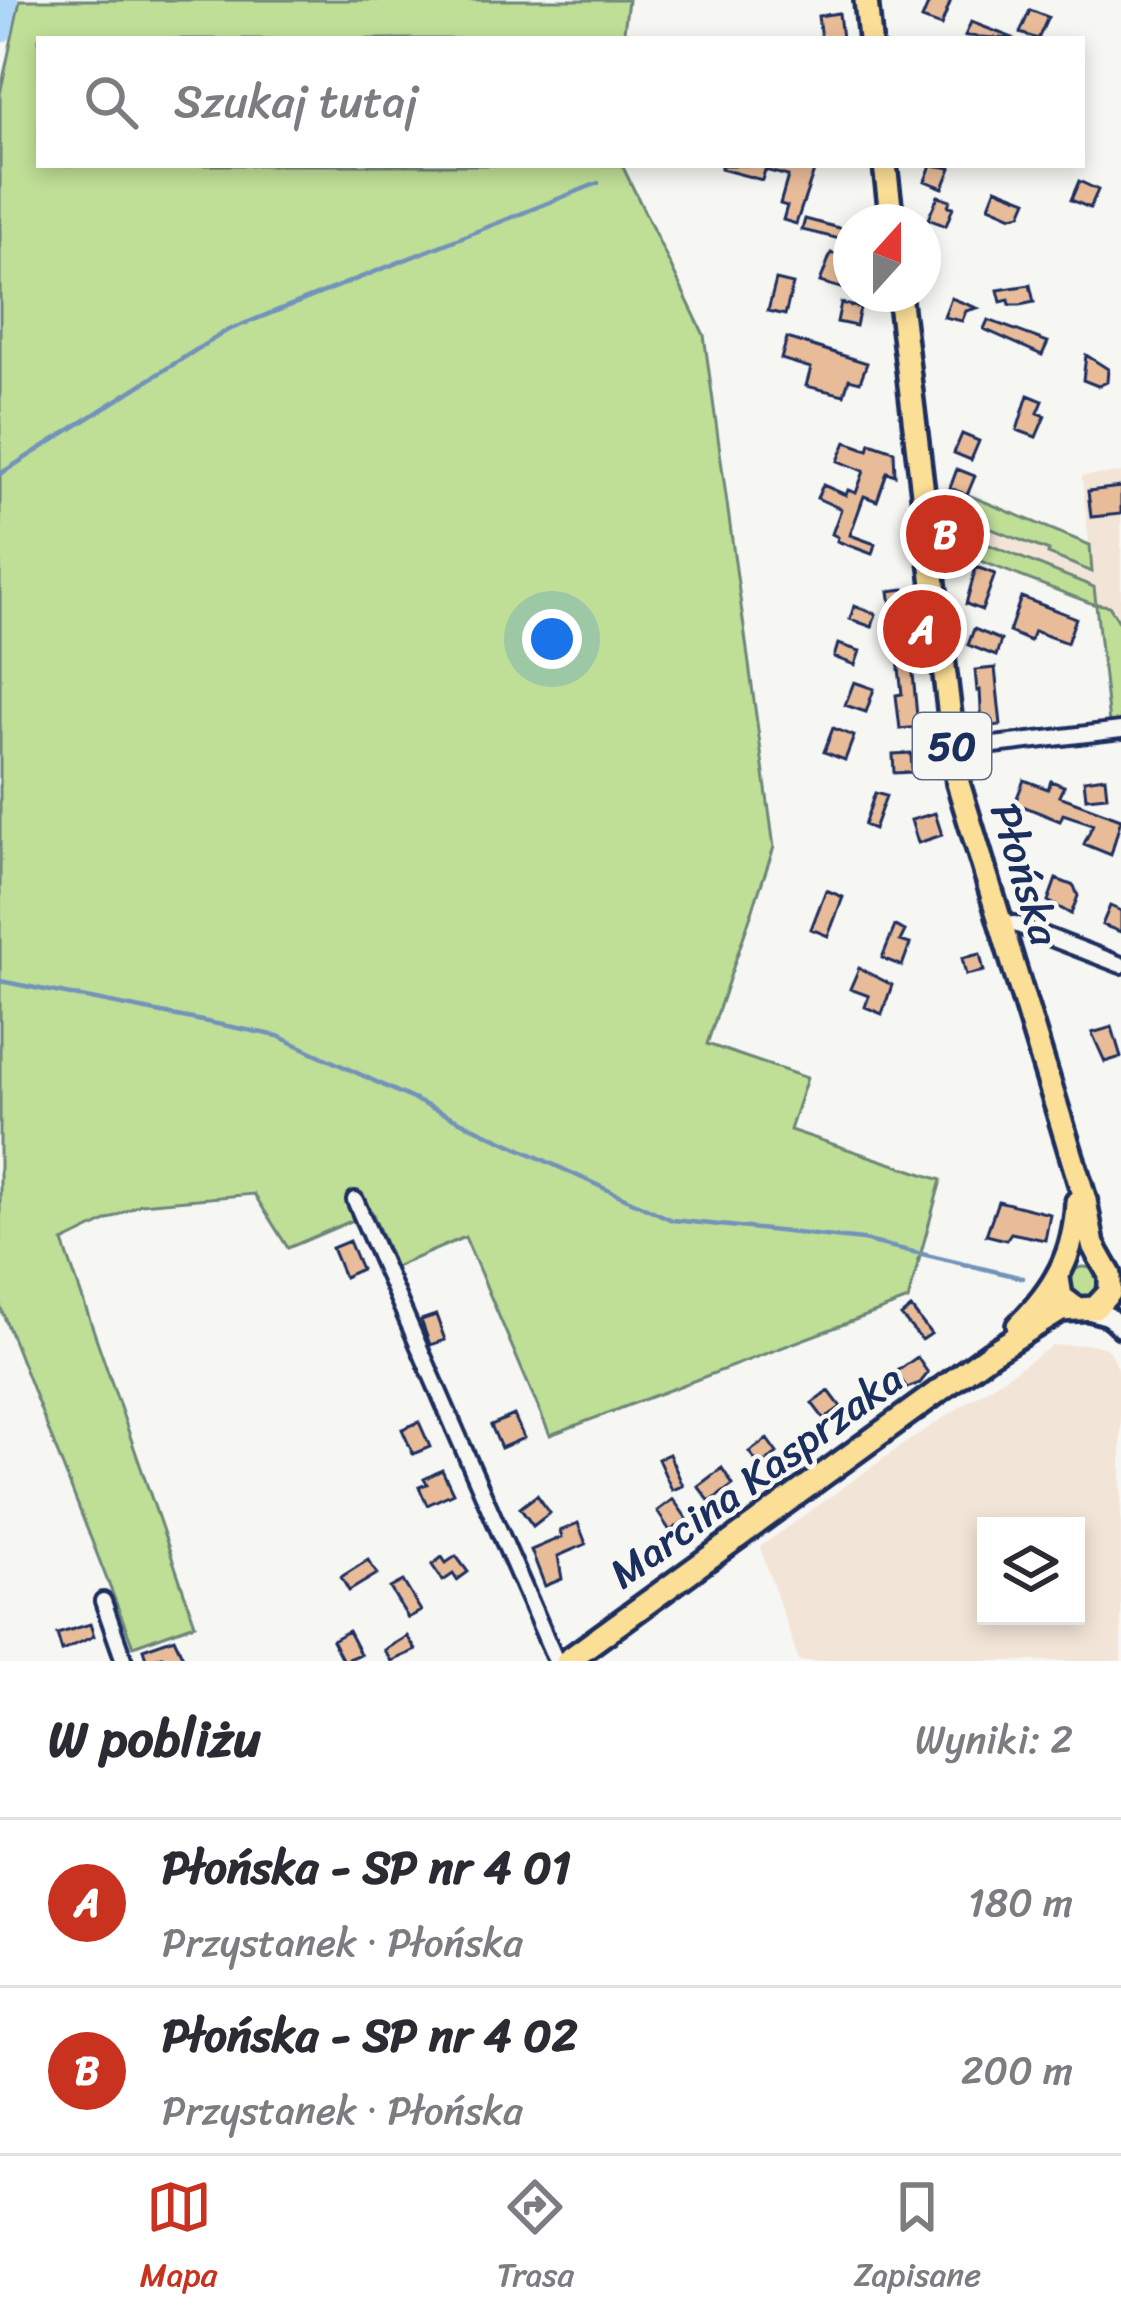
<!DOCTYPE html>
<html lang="pl">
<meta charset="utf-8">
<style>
:root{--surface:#fff;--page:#f7f7f7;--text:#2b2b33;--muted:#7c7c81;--line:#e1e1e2;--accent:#c8321e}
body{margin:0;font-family:Sriracha,sans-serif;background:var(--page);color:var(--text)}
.controls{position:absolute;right:36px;bottom:36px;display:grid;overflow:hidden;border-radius:0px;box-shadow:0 6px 18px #0003}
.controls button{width:108px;height:108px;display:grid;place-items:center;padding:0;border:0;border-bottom:3px solid var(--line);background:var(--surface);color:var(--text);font:60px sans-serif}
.compass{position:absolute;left:833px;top:204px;width:108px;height:108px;border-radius:50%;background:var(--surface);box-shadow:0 6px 18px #0003;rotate:21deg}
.you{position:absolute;left:552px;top:639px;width:42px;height:42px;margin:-30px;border:9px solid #fff;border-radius:50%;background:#1a73e8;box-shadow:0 0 0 18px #1a73e833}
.badge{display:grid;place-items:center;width:78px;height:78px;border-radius:50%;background:var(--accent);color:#fff;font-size:39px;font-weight:700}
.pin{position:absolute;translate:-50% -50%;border:6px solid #fff;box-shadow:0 3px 12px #0006}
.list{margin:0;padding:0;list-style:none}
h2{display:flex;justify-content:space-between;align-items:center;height:156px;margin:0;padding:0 48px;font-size:51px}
h2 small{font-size:39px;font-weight:400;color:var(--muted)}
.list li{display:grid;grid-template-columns:78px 1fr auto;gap:36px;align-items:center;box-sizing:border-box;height:168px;padding:0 48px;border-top:3px solid var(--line)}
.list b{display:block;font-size:45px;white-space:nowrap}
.list p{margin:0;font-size:39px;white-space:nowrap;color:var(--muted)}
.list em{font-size:39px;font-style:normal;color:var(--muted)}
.icon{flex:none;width:66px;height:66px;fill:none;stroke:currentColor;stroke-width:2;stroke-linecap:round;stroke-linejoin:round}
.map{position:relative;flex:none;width:1121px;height:1661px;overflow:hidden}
.search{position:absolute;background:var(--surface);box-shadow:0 6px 18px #0003;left:36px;right:36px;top:36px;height:132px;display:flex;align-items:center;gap:30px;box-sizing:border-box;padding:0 42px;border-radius:0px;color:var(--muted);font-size:45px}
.sheet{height:492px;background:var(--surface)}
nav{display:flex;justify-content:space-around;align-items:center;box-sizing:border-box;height:168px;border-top:3px solid var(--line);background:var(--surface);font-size:33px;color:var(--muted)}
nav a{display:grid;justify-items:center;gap:6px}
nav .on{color:var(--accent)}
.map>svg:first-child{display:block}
.built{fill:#f2e5d7;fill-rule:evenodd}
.green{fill:#bfde96;stroke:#6d867a;stroke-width:3}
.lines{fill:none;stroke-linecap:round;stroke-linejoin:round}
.stream{stroke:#7293ba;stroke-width:4.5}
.river{stroke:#acd5f7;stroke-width:24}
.building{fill:#e9bc99;stroke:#1b2f5e;stroke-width:3}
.minor-casing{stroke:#1b2f5e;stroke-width:22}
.tertiary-casing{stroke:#1b2f5e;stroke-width:26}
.primary-casing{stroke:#1b2f5e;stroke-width:30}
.minor{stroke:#f6f6f2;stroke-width:14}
.tertiary{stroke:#f6f6f2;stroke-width:16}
.primary{stroke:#fbdf96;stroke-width:21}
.labels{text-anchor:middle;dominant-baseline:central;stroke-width:9;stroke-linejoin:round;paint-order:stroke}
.shield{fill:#f6f6f2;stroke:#5d6b8a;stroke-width:3}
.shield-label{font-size:39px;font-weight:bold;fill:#1b2f5e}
.street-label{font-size:42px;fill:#1b2f5e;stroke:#f6f6f2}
</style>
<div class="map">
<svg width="1121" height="1661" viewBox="0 0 1121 1661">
<rect width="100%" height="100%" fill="#f6f6f2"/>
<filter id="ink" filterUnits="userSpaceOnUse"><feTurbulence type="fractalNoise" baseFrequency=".00833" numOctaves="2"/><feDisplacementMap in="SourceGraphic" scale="24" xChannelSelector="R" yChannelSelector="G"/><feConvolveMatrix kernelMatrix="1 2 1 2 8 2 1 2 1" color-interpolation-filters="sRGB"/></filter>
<g filter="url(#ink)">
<path class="built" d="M 1121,473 L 1121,722 L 1109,723 L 1096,605 L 949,549 L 947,526 L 961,492 L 1089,544 L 1082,476 Z
M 1091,1344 L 1104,1347 L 1112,1354 L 1121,1377 L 1121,1661 L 799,1661 L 760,1547 L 904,1444 L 1052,1346 ZM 986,1526 L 1076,1526 L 1076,1616 L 986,1616 Z"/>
<path class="green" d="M 20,0 L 628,0 L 623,39 L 39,39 L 39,165 L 622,165 L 704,335 L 774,847 L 707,1044 L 807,1078 L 790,1130 L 941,1180 L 908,1300 L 550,1435 L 465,1237 L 395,1267 L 372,1212 L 288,1248 L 254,1194 L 141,1204 L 63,1242 L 195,1624 L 133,1646 L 0,1306 L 0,94 Z
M 961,492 L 1090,545 L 1092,572 L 1048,554 L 1049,551 L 952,514 Z
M 947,528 L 1094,587 L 1096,604 L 1109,606 L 1121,625 L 1121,722 L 1109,723 L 1096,605 L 949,549 Z
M1068 1283a16 16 0 1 1 32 0a16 16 0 1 1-32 0Z"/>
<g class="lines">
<path class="stream" d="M 0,474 L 226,331 L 598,183
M 0,981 L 278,1036 L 672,1220 L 863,1240 L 1023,1278"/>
<path class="river" d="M 0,31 L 6,0"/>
</g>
<path class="building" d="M 930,0 L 951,0 L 941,26 L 922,19 Z
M 1030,10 L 1048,17 L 1038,39 L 1020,33 Z
M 839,13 L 842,39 L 821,39 L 818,16 Z
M 971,22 L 1013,38 L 1013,39 L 965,36 Z
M 721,165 L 816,165 L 796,224 L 783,220 L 787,206 L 780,204 L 788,176 L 765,170 L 762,180 L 721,169 Z
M 931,165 L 951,168 L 943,188 L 925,181 Z
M 1079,181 L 1098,190 L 1090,208 L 1071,200 Z
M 996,188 L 1027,200 L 1021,214 L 1012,216 L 989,206 Z
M 938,196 L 950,200 L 948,206 L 953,207 L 946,226 L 928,219 Z
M 805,219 L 847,230 L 844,240 L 802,230 Z
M 831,253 L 851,259 L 851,275 L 844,289 L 820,282 Z
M 776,280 L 793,284 L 785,315 L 768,311 Z
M 1030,285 L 1034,302 L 1020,305 L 1010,305 L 1009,300 L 1001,302 L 998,290 Z
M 951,298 L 977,308 L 966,311 L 962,321 L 944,317 Z
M 841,303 L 860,308 L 856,326 L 837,322 Z
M 988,320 L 1048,342 L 1042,355 L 984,329 Z
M 787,338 L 867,363 L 860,382 L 849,379 L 844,395 L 806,386 L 811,368 L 781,359 Z
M 1086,355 L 1108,369 L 1107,382 L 1098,386 L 1083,380 Z
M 1028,395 L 1043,401 L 1038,413 L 1045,416 L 1036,437 L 1017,430 Z
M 962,434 L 979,441 L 971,460 L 954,453 Z
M 846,442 L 868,450 L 870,443 L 894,451 L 895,475 L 887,472 L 877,501 L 864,496 L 850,535 L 875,544 L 872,554 L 837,541 L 838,537 L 832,534 L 841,509 L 817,498 L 823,485 L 846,495 L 848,490 L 856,493 L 864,471 L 838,461 Z
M 957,469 L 975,476 L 967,495 L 950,488 Z
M 1121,487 L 1121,514 L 1091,517 L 1088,491 Z
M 976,567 L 995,574 L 982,610 L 966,604 Z
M 904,589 L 906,610 L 892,612 L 889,591 Z
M 1021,597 L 1076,618 L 1067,643 L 1034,631 L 1030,641 L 1009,632 Z
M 854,606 L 876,614 L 872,627 L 850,619 Z
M 974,629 L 1001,640 L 996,656 L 968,645 Z
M 909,631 L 918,727 L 900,729 L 896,695 L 902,694 L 897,651 L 892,651 L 890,633 Z
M 838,644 L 860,651 L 855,665 L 834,657 Z
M 995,668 L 1001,725 L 982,727 L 980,690 L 977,691 L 975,670 Z
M 854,682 L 874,689 L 866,712 L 845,705 Z
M 833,728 L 854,736 L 845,760 L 824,752 Z
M 911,753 L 912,772 L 894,773 L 893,754 Z
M 1105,777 L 1107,796 L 1086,798 L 1084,780 Z
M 1024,780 L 1048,789 L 1051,781 L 1064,786 L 1059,796 L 1121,819 L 1111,855 L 1084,844 L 1093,824 L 1063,814 L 1060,821 L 1015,803 Z
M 875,793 L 886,796 L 874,829 L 864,825 Z
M 935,813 L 942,835 L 918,843 L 911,820 Z
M 1056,879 L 1074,886 L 1078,896 L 1071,914 L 1048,901 Z
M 826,890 L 843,897 L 828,936 L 811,929 Z
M 1110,906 L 1121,911 L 1121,932 L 1102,925 Z
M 895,926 L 905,931 L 900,941 L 910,944 L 902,966 L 882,958 Z
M 980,954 L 984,971 L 966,975 L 962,958 Z
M 859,968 L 892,985 L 882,1014 L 865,1007 L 869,996 L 850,989 Z
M 1112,1027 L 1121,1057 L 1105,1062 L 1092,1033 Z
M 998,1201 L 1050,1214 L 1045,1240 L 1011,1233 L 1006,1240 L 986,1235 Z
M 349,1241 L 361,1269 L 344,1277 L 332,1248 Z
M 911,1308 L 931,1334 L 922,1340 L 901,1316 Z
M 436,1315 L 445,1340 L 430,1345 L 421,1320 Z
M 917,1357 L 928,1373 L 920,1383 L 907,1388 L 896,1372 Z
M 829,1391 L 841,1407 L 824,1419 L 812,1403 Z
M 514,1415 L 524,1438 L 501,1448 L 491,1425 Z
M 419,1422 L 430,1447 L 413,1454 L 402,1429 Z
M 767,1439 L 777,1453 L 760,1466 L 749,1452 Z
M 669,1454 L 683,1486 L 672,1490 L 658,1459 Z
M 722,1468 L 733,1485 L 710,1502 L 698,1486 Z
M 442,1470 L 453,1493 L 427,1505 L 419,1487 L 427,1484 L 424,1479 Z
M 537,1495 L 550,1513 L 533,1526 L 520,1508 Z
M 673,1499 L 687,1519 L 670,1531 L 657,1511 Z
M 578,1523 L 586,1544 L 558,1556 L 562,1579 L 545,1586 L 531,1550 L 562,1537 L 560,1531 Z
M 456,1556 L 468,1572 L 457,1580 L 453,1574 L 443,1581 L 432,1565 L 442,1557 L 446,1563 Z
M 368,1560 L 377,1574 L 349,1591 L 341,1577 Z
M 403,1581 L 421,1611 L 408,1618 L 390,1588 Z
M 90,1624 L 94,1636 L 62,1651 L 57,1634 Z
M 348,1631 L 360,1654 L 343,1661 L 332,1640 Z
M 407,1636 L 416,1650 L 391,1661 L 384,1650 Z
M 174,1638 L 183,1657 L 178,1661 L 163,1661 L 162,1656 L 147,1661 L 143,1649 Z"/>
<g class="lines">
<g class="minor-casing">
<path id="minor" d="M 952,750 L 1121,730
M 999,925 L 1015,924 L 1121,965
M 355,1200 L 556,1661
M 103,1601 L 124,1661"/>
</g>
<g class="tertiary-casing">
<path id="tertiary" d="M 1086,1310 L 1108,1316 L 1121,1328"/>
</g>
<g class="primary-casing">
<path id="primary" d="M 866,0 L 870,39
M 885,165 L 892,222
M 899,294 L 958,783 L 1085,1200 L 1093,1245 L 1110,1275 L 1110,1292 L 1095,1308 L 1077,1309 L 1061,1297 L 1058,1278
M 1018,1326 C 1055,1289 1075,1254 1077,1202
M 567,1661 L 991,1353 L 1061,1310 L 1077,1309"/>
</g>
<use href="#minor" class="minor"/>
<use href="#tertiary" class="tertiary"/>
<use href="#primary" class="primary"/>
</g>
</g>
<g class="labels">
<rect class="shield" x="913" y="713" width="78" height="66" rx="9"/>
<g class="shield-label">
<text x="952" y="746">50</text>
</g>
<g class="street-label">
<text transform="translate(1025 874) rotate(73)">Płońska</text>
<text transform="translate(756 1476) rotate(-36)">Marcina Kasprzaka</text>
</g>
</g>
</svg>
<div class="controls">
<button><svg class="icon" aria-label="layers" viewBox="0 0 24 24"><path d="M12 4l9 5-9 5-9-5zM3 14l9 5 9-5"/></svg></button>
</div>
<svg class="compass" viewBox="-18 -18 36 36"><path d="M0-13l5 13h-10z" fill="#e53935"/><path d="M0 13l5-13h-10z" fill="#7c7c81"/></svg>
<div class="you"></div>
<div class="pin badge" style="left:922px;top:629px">A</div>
<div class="pin badge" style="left:945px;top:534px">B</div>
<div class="search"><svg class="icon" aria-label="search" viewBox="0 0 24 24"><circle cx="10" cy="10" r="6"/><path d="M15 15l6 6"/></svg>Szukaj tutaj</div>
</div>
<section class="sheet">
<h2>W pobliżu<small>Wyniki: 2</small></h2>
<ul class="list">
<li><span class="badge">A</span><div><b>Płońska - SP nr 4 01</b><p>Przystanek · Płońska</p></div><em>180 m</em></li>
<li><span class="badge">B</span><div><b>Płońska - SP nr 4 02</b><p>Przystanek · Płońska</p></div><em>200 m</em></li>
</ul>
</section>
<nav>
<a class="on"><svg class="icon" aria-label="map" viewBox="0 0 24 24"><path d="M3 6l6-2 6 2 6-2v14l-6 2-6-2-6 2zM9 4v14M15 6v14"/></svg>Mapa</a>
<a><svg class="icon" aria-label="directions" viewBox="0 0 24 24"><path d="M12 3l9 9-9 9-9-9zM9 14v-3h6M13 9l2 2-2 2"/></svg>Trasa</a>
<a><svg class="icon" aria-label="saved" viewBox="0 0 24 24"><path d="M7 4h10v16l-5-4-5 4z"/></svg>Zapisane</a>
</nav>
